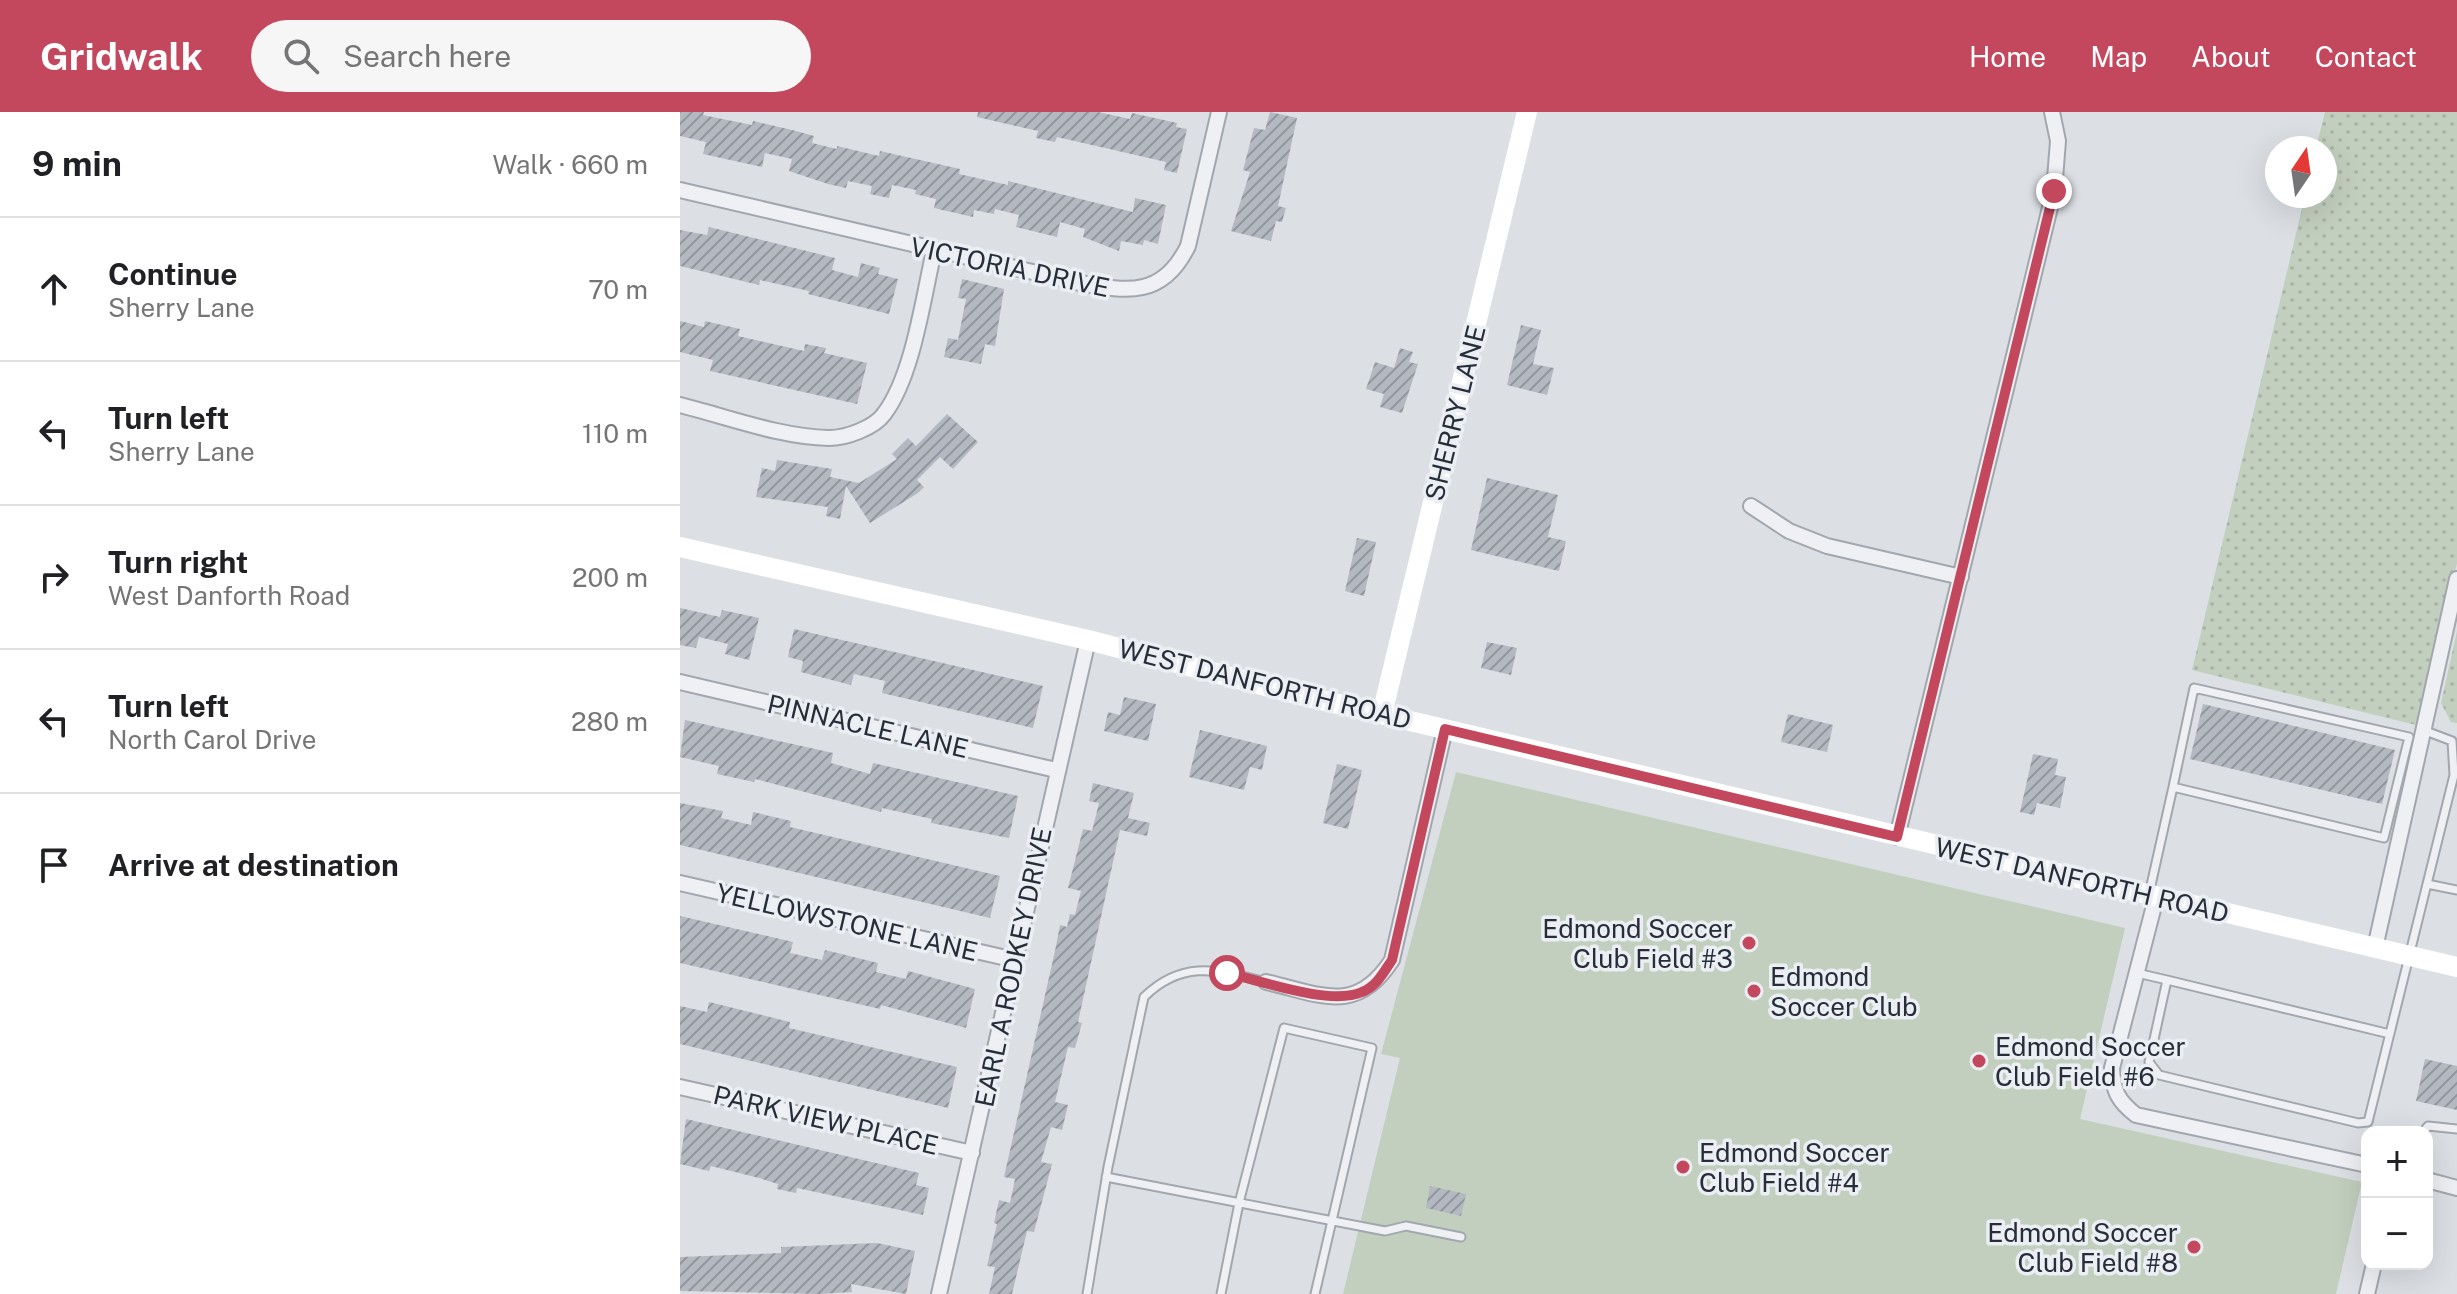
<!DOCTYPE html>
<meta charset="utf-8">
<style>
:root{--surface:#fff;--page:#f6f6f6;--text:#202124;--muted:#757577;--line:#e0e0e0;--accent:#c3475d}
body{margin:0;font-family:"Public Sans",sans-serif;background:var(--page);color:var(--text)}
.controls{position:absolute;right:24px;bottom:24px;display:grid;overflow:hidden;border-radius:16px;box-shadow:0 8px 32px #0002}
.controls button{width:72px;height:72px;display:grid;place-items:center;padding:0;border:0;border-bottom:2px solid var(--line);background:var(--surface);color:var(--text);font:40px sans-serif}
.compass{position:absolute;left:1585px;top:24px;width:72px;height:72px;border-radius:50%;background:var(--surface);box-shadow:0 8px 32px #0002;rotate:13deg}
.stop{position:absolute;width:24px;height:24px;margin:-18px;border:6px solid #c3475d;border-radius:50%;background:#fff}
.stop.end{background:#c3475d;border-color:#fff;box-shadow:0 2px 8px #0008}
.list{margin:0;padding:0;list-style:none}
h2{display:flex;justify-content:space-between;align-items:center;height:104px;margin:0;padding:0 32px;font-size:34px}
h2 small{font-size:26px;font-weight:400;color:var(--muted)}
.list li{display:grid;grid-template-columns:52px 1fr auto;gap:24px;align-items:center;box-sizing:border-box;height:144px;padding:0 32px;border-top:2px solid var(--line)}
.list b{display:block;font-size:30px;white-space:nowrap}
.list p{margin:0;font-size:26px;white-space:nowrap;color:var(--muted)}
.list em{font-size:26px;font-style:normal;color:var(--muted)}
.icon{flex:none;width:44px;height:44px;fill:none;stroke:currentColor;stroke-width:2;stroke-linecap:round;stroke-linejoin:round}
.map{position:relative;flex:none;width:1777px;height:1182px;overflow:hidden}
header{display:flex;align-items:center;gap:48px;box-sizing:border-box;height:112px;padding:0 40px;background:var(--accent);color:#fff}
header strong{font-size:38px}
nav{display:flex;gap:44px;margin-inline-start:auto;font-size:28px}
.search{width:560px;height:72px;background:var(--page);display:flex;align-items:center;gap:20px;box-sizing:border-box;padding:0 28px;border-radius:44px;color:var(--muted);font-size:30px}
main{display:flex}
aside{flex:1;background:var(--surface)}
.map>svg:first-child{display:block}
.grass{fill:url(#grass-dots)}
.pitch{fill:#c2cebe}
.building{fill:url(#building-hatch)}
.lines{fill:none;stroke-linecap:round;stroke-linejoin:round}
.lane-casing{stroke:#a2a7ae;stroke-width:11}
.street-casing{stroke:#a2a7ae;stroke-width:18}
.lane{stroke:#eef0f4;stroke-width:7}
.street{stroke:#eef0f4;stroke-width:14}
.secondary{stroke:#fff;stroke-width:20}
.route{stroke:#c3475d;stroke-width:10}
.poi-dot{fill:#c3475d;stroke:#ebeef3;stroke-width:3}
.labels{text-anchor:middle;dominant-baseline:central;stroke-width:7;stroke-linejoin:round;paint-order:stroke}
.street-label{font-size:26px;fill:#272e3a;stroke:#ebeef3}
.poi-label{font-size:26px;fill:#272e3a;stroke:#ebeef3;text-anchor:start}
</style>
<header>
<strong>Gridwalk</strong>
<div class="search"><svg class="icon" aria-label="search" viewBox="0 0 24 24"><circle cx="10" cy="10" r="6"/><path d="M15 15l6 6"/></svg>Search here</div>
<nav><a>Home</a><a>Map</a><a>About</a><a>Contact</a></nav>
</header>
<main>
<aside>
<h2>9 min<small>Walk · 660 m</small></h2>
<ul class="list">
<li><svg class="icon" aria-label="ahead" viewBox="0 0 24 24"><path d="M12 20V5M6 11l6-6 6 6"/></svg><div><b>Continue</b><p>Sherry Lane</p></div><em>70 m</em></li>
<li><svg class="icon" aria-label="left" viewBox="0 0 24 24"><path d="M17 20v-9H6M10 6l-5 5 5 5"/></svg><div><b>Turn left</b><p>Sherry Lane</p></div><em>110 m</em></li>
<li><svg class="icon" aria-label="right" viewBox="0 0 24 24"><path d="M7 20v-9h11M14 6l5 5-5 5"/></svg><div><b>Turn right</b><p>West Danforth Road</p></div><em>200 m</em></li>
<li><svg class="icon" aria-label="left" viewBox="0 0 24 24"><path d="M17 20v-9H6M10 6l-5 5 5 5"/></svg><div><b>Turn left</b><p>North Carol Drive</p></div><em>280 m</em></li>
<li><svg class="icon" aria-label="arrive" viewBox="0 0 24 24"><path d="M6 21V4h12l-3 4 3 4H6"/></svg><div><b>Arrive at destination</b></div></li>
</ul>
</aside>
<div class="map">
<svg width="1777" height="1182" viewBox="0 0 1777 1182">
<defs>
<pattern id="grass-dots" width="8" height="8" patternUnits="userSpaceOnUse" patternTransform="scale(2)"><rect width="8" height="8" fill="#c2cebe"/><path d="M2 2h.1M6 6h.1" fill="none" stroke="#a7b1a4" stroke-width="1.8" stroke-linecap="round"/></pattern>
<pattern id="building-hatch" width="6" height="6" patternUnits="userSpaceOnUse" patternTransform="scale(2)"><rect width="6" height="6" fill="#b4b9c1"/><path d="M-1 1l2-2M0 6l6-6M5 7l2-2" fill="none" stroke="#92979e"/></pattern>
</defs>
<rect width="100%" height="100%" fill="#dce0e5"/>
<path class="grass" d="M 1645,0 L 1777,0 L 1777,451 L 1740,614 L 1512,558 L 1625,84 L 1645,84 L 1645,36 L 1636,36 Z
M 1777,519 L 1777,611 L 1771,610 L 1761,591 Z"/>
<path class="pitch" d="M 776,660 L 1445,816 L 1400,1007 L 1682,1070 L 1656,1182 L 663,1182 L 720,946 L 701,942 Z"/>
<path class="building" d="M 0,0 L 24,0 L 23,3 L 72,13 L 73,9 L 112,18 L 134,24 L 132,31 L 157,37 L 157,34 L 199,44 L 200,39 L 280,57 L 279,62 L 328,73 L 328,69 L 453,100 L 455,86 L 486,93 L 478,132 L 464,128 L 463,133 L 441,129 L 439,139 L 403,125 L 405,117 L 380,110 L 377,125 L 336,115 L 339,103 L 315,97 L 314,102 L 294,98 L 293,105 L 254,96 L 256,87 L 235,82 L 236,78 L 212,73 L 209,86 L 190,82 L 192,74 L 168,69 L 166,76 L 148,72 L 109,59 L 112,47 L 85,41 L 82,55 L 23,42 L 26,30 L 0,24 Z
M 298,0 L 418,0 L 450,7 L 452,1 L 497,11 L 496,15 L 507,17 L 497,61 L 484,58 L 486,50 L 377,25 L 375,30 L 356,26 L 358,19 L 297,5 Z
M 590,0 L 617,6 L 598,94 L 606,96 L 602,110 L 596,109 L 591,129 L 551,119 L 570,60 L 563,58 L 574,16 L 585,18 Z
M 29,115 L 155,146 L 152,158 L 178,165 L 181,151 L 200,156 L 198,162 L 218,167 L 209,202 L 128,182 L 129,179 L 80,168 L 79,173 L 0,154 L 0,118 L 27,123 Z
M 282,167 L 324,177 L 315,234 L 305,232 L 301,252 L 264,245 L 268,226 L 278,228 L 286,187 L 278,186 Z
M 0,209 L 24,215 L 25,209 L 60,217 L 58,224 L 124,239 L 125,232 L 146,236 L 144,241 L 187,251 L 177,292 L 30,259 L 33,248 L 0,240 Z
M 841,213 L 861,218 L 853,252 L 874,256 L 867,283 L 827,273 Z
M 720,236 L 733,240 L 729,250 L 738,252 L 722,301 L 700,295 L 704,282 L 686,277 L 695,250 L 714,256 Z
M 267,302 L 298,330 L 273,357 L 260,345 L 237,368 L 244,375 L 238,381 L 190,411 L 166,374 L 160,407 L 146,404 L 148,395 L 76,385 L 82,356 L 95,359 L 97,348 L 152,357 L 150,365 L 179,371 L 217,347 L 212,342 L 228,326 L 236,334 Z
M 807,366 L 878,383 L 868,425 L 886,429 L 879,459 L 791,438 Z
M 677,426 L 696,430 L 684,484 L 665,479 Z
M 0,496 L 40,505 L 42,498 L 79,506 L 69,548 L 45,542 L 48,532 L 19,525 L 16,536 L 0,533 Z
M 114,517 L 363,574 L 353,616 L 202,581 L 205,569 L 174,562 L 171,573 L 121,560 L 123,549 L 108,545 Z
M 807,530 L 837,536 L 831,563 L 801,556 Z
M 444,585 L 476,592 L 468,629 L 424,619 L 428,600 L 440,603 Z
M 1523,592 L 1715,638 L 1702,692 L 1510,647 Z
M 1108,602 L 1153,613 L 1147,640 L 1101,630 Z
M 5,608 L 153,641 L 151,651 L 190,662 L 193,651 L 338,684 L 329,726 L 251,711 L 252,707 L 202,696 L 201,700 L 75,667 L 74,670 L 37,662 L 39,654 L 0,645 Z
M 520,618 L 587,634 L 582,658 L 570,655 L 564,678 L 509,665 Z
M 1353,642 L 1378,647 L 1375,663 L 1386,665 L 1380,696 L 1357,691 L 1354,703 L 1340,700 Z
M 657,652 L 682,658 L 668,717 L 643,711 Z
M 413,671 L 454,681 L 448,706 L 470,711 L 467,724 L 440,718 L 398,910 L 402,911 L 395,936 L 388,935 L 375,990 L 388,993 L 382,1018 L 371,1015 L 361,1050 L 372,1052 L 354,1120 L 347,1119 L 332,1182 L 309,1182 L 315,1155 L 307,1154 L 317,1112 L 314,1111 L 319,1088 L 330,1091 L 335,1067 L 324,1065 L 375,839 L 380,813 L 387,815 L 390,802 L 395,803 L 401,779 L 388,776 L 403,717 L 412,719 L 419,691 L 409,689 Z
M 0,691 L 43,699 L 41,706 L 71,713 L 73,700 L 111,709 L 110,715 L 320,764 L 310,806 L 0,733 Z
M 0,804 L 113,830 L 110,841 L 142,848 L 145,838 L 198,851 L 196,860 L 226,867 L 228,859 L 295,877 L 286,916 L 201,893 L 200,897 L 0,851 Z
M 29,890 L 110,910 L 109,916 L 277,955 L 268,996 L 0,932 L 0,894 L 27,900 Z
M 1745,947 L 1777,954 L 1777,998 L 1736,989 Z
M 6,1007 L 239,1061 L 236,1073 L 249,1076 L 243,1103 L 117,1076 L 116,1081 L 97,1077 L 98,1072 L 79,1066 L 31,1054 L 29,1059 L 0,1052 Z
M 750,1074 L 786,1082 L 781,1104 L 746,1096 Z
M 197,1131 L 235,1139 L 226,1182 L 171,1172 L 172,1180 L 139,1182 L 0,1179 L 0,1145 L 101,1141 L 101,1135 Z"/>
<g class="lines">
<g class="lane-casing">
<path id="lane" d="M 1743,618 L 1772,629 L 1774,663 L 1747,772 L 1777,778
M 1469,782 L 1493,675 L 1704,726 L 1729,625 L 1514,576 L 1493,675
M 1457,861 L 1487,868 L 1469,950 L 1479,963 L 1678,1011 L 1688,1010 L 1747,772
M 1487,868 L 1710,922
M 1743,1020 L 1748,1014 L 1777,1017
M 426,1065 L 705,1119 L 726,1114 L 781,1125
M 407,1182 L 428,1055 L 464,885 C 503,847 537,858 586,870
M 541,1182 L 559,1091 L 604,916 L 692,936 L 635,1182"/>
</g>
<g class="street-casing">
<path id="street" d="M 0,78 L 400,171 C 449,180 483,185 508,134 L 539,0
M 0,293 C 48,305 100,325 149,326 C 166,326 194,316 204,302 C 233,264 243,186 254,139
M 1071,394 L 1109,419 L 1147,434 L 1281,465
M 0,570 L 376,658
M 1217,725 L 1374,79 L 1378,29 L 1372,0
M 0,771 L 335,848
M 1476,786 L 1432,956 C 1433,979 1438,989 1456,1003 L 1687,1053
M 1695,836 L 1777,467
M 586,870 C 640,882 676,904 712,848 L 765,617
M 0,975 L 292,1041
M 1747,1068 L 1777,1076
M 259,1182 L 408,528
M 1687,1182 L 1694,1152"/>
</g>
<use href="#lane" class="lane"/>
<use href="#street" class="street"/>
<path class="secondary" d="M 0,435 L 408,528 L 628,585 L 1777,855
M 702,602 L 847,0"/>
</g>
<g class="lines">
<path class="route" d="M 547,861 C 582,869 650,894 682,880 C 697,874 703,861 712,848 L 765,617 L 1217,725 L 1374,79"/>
</g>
<g class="poi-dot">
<circle cx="1069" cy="831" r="8"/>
<circle cx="1074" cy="879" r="8"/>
<circle cx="1299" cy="949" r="8"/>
<circle cx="1003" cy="1055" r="8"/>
<circle cx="1514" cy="1135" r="8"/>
</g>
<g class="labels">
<g class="street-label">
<text transform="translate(330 155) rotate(12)">VICTORIA DRIVE</text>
<text transform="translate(775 301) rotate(-76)">SHERRY LANE</text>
<text transform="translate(585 572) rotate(14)">WEST DANFORTH ROAD</text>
<text transform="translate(188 614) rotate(13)">PINNACLE LANE</text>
<text transform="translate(1402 768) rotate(13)">WEST DANFORTH ROAD</text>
<text transform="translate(167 810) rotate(13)">YELLOWSTONE LANE</text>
<text transform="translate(333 855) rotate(-78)">EARL A RODKEY DRIVE</text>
<text transform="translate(146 1008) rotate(13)">PARK VIEW PLACE</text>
</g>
<g class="poi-label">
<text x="1053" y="816" text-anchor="end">Edmond Soccer<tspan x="1053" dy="30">Club Field #3</tspan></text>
<text x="1090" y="864">Edmond<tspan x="1090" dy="30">Soccer Club</tspan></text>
<text x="1315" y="934">Edmond Soccer<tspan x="1315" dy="30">Club Field #6</tspan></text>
<text x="1019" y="1040">Edmond Soccer<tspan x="1019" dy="30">Club Field #4</tspan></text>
<text x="1498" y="1120" text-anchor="end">Edmond Soccer<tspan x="1498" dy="30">Club Field #8</tspan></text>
</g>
</g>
</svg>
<div class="controls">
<button>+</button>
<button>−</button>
</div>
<svg class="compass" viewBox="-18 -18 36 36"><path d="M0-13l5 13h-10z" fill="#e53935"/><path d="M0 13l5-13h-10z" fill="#757577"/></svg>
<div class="stop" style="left:547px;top:861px"></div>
<div class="stop end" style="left:1374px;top:79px"></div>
</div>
</main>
